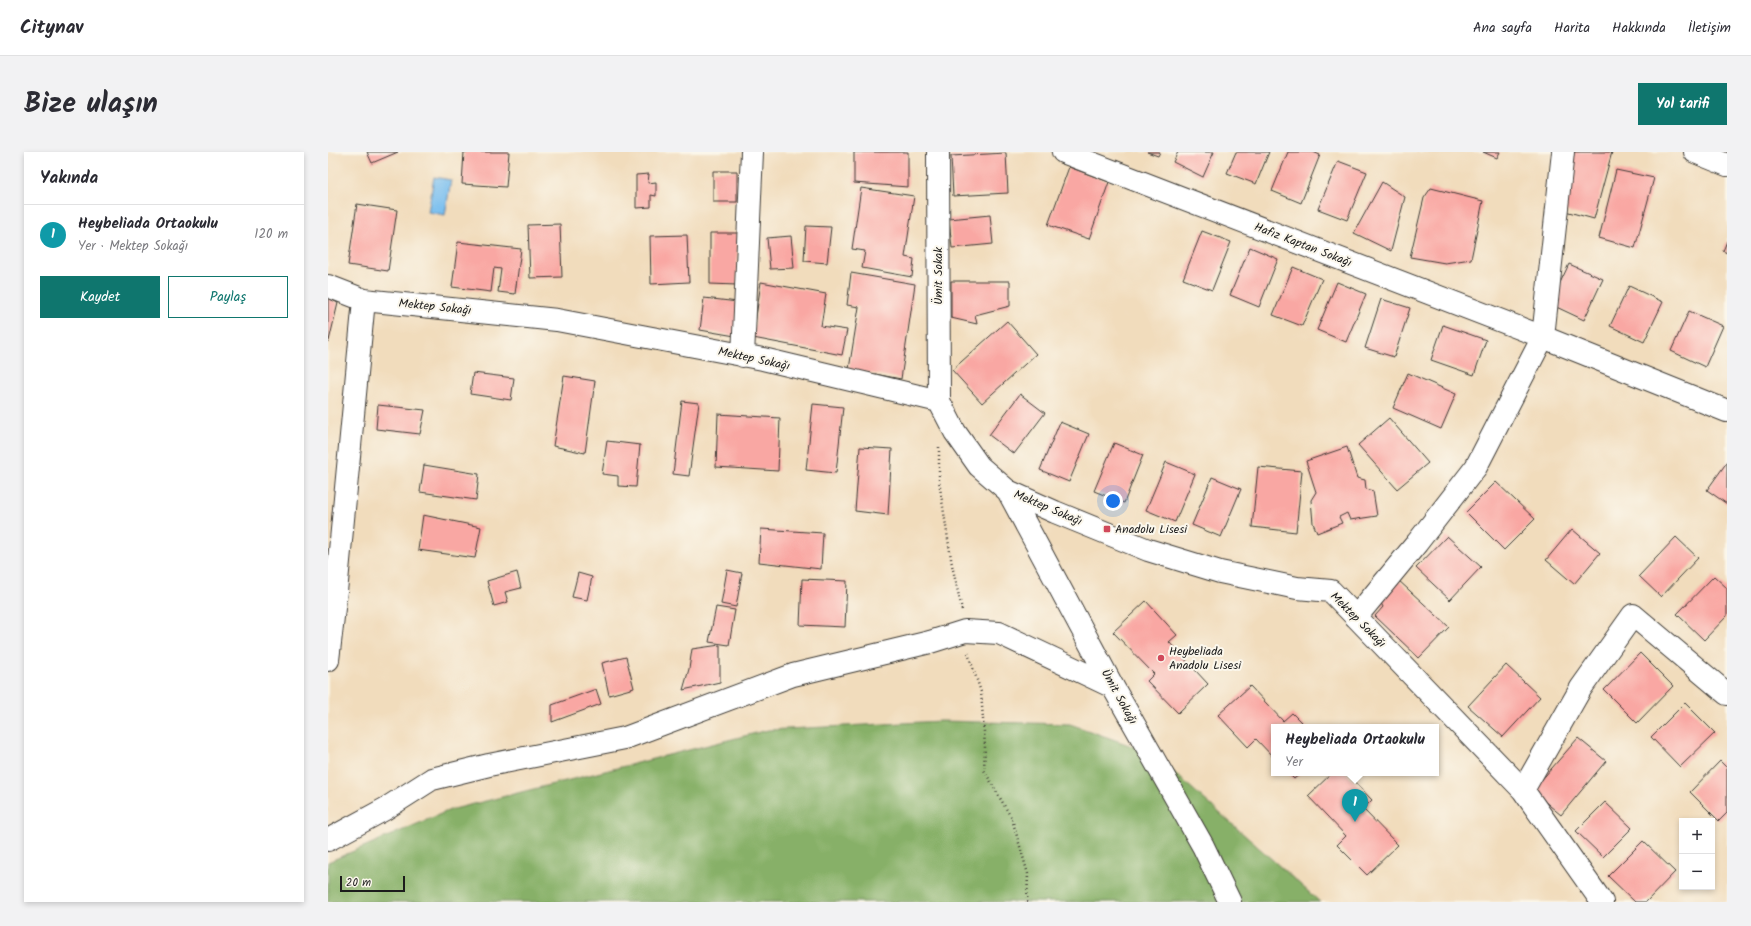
<!DOCTYPE html>
<html lang="tr">
<meta charset="utf-8">
<style>
:root{--surface:#fff;--page:#f2f2f3;--text:#2b2b33;--muted:#7c7c81;--line:#e1e1e2;--accent:#0f766e}
body{margin:0;font-family:Kalam,sans-serif;background:var(--page);color:var(--text)}
.controls{position:absolute;right:12px;bottom:12px;display:grid;overflow:hidden;border-radius:0px;box-shadow:0 2px 6px #0003}
.controls button{width:36px;height:36px;display:grid;place-items:center;padding:0;border:0;border-bottom:1px solid var(--line);background:var(--surface);color:var(--text);font:20px sans-serif}
.scale{position:absolute;left:12px;bottom:10px;width:65px;box-sizing:border-box;padding-left:4px;border:2px solid #1c1c1c;border-top:0;font-size:11px;line-height:14px;white-space:nowrap;color:#1c1c1c;-webkit-text-stroke:3px #fbf7ec;paint-order:stroke}
.you{position:absolute;left:785px;top:349px;width:14px;height:14px;margin:-10px;border:3px solid #fff;border-radius:50%;background:#1a73e8;box-shadow:0 0 0 6px #1a73e833}
.badge{display:grid;place-items:center;width:26px;height:26px;border-radius:50%;background:var(--accent);color:#fff;font-size:13px;font-weight:700}
.pin{position:absolute;translate:-50% -33px;filter:drop-shadow(0 1px 2px #0008)}
.pin::after{content:'';position:absolute;top:21px;width:14px;height:12px;background:inherit;clip-path:polygon(0 0,100% 0,50% 100%)}
.popup{position:absolute;left:943px;top:572px;width:168px;height:52px;box-sizing:border-box;display:grid;place-content:center;border-radius:0px;background:var(--surface);filter:drop-shadow(0 1px 3px #0005);font-size:13px;white-space:nowrap;color:var(--muted)}
.popup b{font-size:15px;color:var(--text)}
.popup::after{content:'';position:absolute;left:50%;top:100%;margin-left:-8px;border:8px solid transparent;border-top-color:var(--surface)}
.list{margin:0;padding:0;list-style:none}
h2{display:flex;justify-content:space-between;align-items:center;height:52px;margin:0;padding:0 16px;font-size:17px}
h2 small{font-size:13px;font-weight:400;color:var(--muted)}
.list li{display:grid;grid-template-columns:26px 1fr auto;gap:12px;align-items:center;box-sizing:border-box;height:60px;padding:0 16px;border-top:1px solid var(--line)}
.list b{display:block;font-size:15px;white-space:nowrap}
.list p{margin:0;font-size:13px;white-space:nowrap;color:var(--muted)}
.list em{font-size:13px;font-style:normal;color:var(--muted)}
.actions{display:flex;gap:8px;padding:12px 16px}
.actions a{flex:1;padding:9px 0;border:1px solid var(--accent);border-radius:0px;text-align:center;font-size:14px;color:var(--accent)}
.actions .main{background:var(--accent);color:#fff}
.map{position:relative;flex:none;width:1399px;height:750px;overflow:hidden;border-radius:0px}
header{display:flex;align-items:center;gap:24px;box-sizing:border-box;height:56px;padding:0 20px;background:var(--surface);border-bottom:1px solid var(--line)}
header strong{font-size:19px}
nav{display:flex;gap:22px;margin-inline-start:auto;font-size:14px}
.intro{display:flex;align-items:center;justify-content:space-between;box-sizing:border-box;height:96px;padding:0 24px}
h1{margin:0;font-size:28px}
.button{padding:10px 18px;border-radius:0px;background:var(--accent);color:#fff;font-size:14px;font-weight:700}
main{display:flex;gap:24px;padding:0 24px}
aside{flex:1;background:var(--surface);border-radius:0px;box-shadow:0 2px 6px #0003}
.map>svg:first-child{display:block}
.forest{fill:#87b068;stroke:#526642}
.water{fill:#78beef;stroke:#4a6d86}
.building{fill:#f9a7a3}
.lines{fill:none;stroke-linecap:round;stroke-linejoin:round}
.minor-casing{stroke:#3c3934;stroke-width:24}
.path{stroke:#3c3934;stroke-width:2.5;stroke-dasharray:1 3;stroke-linecap:butt}
.minor{stroke:#fff;stroke-width:22}
.poi-dot{fill:#d1495b;stroke:#fbf7ec;stroke-width:1.5}
.labels{text-anchor:middle;dominant-baseline:central;stroke-width:4;stroke-linejoin:round;paint-order:stroke}
.street-label{font-size:12px;fill:#1c1c1c;stroke:#fbf7ec}
.poi-label{font-size:12px;fill:#1c1c1c;stroke:#fbf7ec;text-anchor:start}
</style>
<header>
<strong>Citynav</strong>
<nav><a>Ana sayfa</a><a>Harita</a><a>Hakkında</a><a>İletişim</a></nav>
</header>
<div class="intro"><h1>Bize ulaşın</h1><a class="button">Yol tarifi</a></div>
<main>
<aside>
<h2>Yakında<small></small></h2>
<ul class="list">
<li><span class="badge" style="background:#0f9aa8">1</span><div><b>Heybeliada Ortaokulu</b><p>Yer · Mektep Sokağı</p></div><em>120 m</em></li>
</ul>
<div class="actions"><a class="main">Kaydet</a><a>Paylaş</a></div>
</aside>
<div class="map">
<svg width="1399" height="750" viewBox="0 0 1399 750">
<rect width="100%" height="100%" fill="#fbf7ec"/>
<filter id="ink" filterUnits="userSpaceOnUse"><feTurbulence type="fractalNoise" baseFrequency=".025" numOctaves="2"/><feDisplacementMap in="SourceGraphic" scale="8" xChannelSelector="R" yChannelSelector="G"/><feConvolveMatrix kernelMatrix="1 2 1 2 8 2 1 2 1" color-interpolation-filters="sRGB"/></filter>
<filter id="wash" filterUnits="userSpaceOnUse"><feTurbulence type="fractalNoise" baseFrequency=".012" numOctaves="4" result="noise"/><feDisplacementMap in="SourceGraphic" scale="16" xChannelSelector="R" yChannelSelector="G"/><feGaussianBlur stdDeviation="0.9" result="paint"/><feColorMatrix in="noise" values="0 0 0 0 0 0 0 0 0 0 0 0 0 0 0 0 0 1.4 0 .05"/><feComposite in="paint" operator="in"/></filter>
<g filter="url(#wash)">
<rect width="100%" height="100%" fill="#f1dcbc"/>
<path class="forest" d="M 613,569 L 742,572 L 824,601 L 992,750 L 0,750 L 0,710 L 122,658 L 440,578 Z"/>
<path class="water" d="M 106,25 L 123,28 L 117,63 L 100,60 Z"/>
<g id="blocks">
<path class="building" d="M 39,0 L 70,0 L 44,11 Z
M 136,0 L 181,0 L 178,35 L 134,32 Z
M 526,0 L 580,0 L 580,35 L 526,31 Z
M 819,0 L 832,0 L 830,4 Z
M 850,0 L 886,0 L 875,25 L 845,10 Z
M 908,0 L 941,0 L 928,32 L 899,21 Z
M 960,0 L 985,0 L 992,3 L 973,51 L 944,39 Z
M 1155,0 L 1172,0 L 1169,6 Z
M 1245,0 L 1284,0 L 1266,67 L 1230,57 Z
M 678,1 L 680,41 L 625,44 L 623,4 Z
M 1010,9 L 1039,20 L 1019,68 L 990,57 Z
M 741,15 L 781,30 L 761,87 L 720,73 Z
M 1288,18 L 1326,26 L 1307,96 L 1271,86 Z
M 385,19 L 409,19 L 409,50 L 385,50 Z
M 321,22 L 320,31 L 328,30 L 328,44 L 323,43 L 323,55 L 308,56 L 308,23 Z
M 1054,30 L 1077,45 L 1063,99 L 1026,81 Z
M 533,36 L 586,44 L 577,105 L 586,107 L 584,125 L 534,116 L 537,99 L 524,97 Z
M 1103,36 L 1155,49 L 1143,107 L 1117,111 L 1082,105 L 1096,46 Z
M 29,52 L 69,58 L 60,119 L 20,113 Z
M 662,63 L 665,92 L 624,96 L 621,67 Z
M 232,72 L 234,125 L 202,126 L 200,73 Z
M 478,74 L 503,75 L 499,111 L 476,109 Z
M 874,79 L 903,90 L 884,138 L 855,127 Z
M 382,81 L 410,81 L 409,133 L 382,132 Z
M 359,83 L 361,130 L 323,132 L 322,84 Z
M 463,84 L 466,116 L 442,117 L 439,86 Z
M 1399,89 L 1399,101 L 1395,99 Z
M 130,90 L 193,97 L 187,142 L 170,140 L 173,117 L 166,116 L 163,140 L 124,135 Z
M 922,95 L 950,107 L 931,155 L 902,143 Z
M 1241,112 L 1275,127 L 1256,168 L 1222,152 Z
M 965,115 L 994,127 L 974,174 L 945,163 Z
M 523,121 L 587,132 L 573,227 L 521,217 L 531,155 L 519,153 Z
M 623,129 L 682,129 L 682,154 L 647,163 L 649,172 L 623,166 Z
M 433,130 L 498,142 L 493,174 L 519,178 L 514,203 L 425,186 Z
M 1009,130 L 1038,142 L 1018,190 L 989,178 Z
M 1301,134 L 1335,150 L 1316,190 L 1282,174 Z
M 0,146 L 10,151 L 1,189 L 0,189 Z
M 376,146 L 410,150 L 407,184 L 372,178 Z
M 1053,147 L 1082,156 L 1066,205 L 1037,196 Z
M 1361,159 L 1395,174 L 1377,215 L 1343,199 Z
M 679,169 L 708,202 L 654,251 L 624,218 Z
M 1115,173 L 1158,188 L 1146,223 L 1103,208 Z
M 145,221 L 186,226 L 183,248 L 142,242 Z
M 1080,221 L 1128,242 L 1113,277 L 1065,256 Z
M 236,224 L 267,229 L 257,301 L 225,294 Z
M 692,242 L 717,261 L 686,302 L 661,283 Z
M 354,249 L 371,251 L 361,324 L 345,322 Z
M 485,252 L 515,255 L 508,321 L 478,318 Z
M 50,253 L 97,258 L 92,282 L 48,277 Z
M 390,262 L 452,266 L 450,319 L 388,315 Z
M 1061,266 L 1100,311 L 1069,337 L 1030,293 Z
M 732,270 L 761,282 L 741,330 L 712,318 Z
M 279,289 L 312,293 L 308,335 L 290,334 L 290,324 L 274,322 Z
M 786,291 L 815,303 L 796,351 L 766,339 Z
M 532,295 L 564,297 L 560,363 L 527,359 Z
M 1019,295 L 1029,326 L 1037,328 L 1038,337 L 1045,339 L 1049,364 L 1022,368 L 1019,361 L 1011,365 L 1014,371 L 989,381 L 985,371 L 983,348 L 988,340 L 978,309 Z
M 838,310 L 867,322 L 847,370 L 818,358 Z
M 1399,310 L 1399,352 L 1379,338 Z
M 96,313 L 151,322 L 148,348 L 92,340 Z
M 930,315 L 974,319 L 968,380 L 924,375 Z
M 884,325 L 913,337 L 893,385 L 864,373 Z
M 1168,330 L 1207,367 L 1176,398 L 1138,360 Z
M 95,363 L 153,375 L 147,406 L 90,398 Z
M 433,377 L 495,381 L 493,417 L 431,410 Z
M 1244,377 L 1272,401 L 1246,432 L 1218,408 Z
M 1119,384 L 1153,415 L 1122,448 L 1088,416 Z
M 1348,385 L 1370,406 L 1333,445 L 1311,424 Z
M 399,418 L 414,421 L 408,455 L 393,452 Z
M 189,420 L 193,436 L 177,440 L 180,450 L 166,454 L 159,429 Z
M 250,421 L 264,425 L 259,448 L 244,445 Z
M 1386,424 L 1399,436 L 1399,464 L 1376,488 L 1349,462 Z
M 474,427 L 519,429 L 517,475 L 472,473 Z
M 1069,427 L 1121,475 L 1091,506 L 1047,464 L 1055,455 L 1051,447 Z
M 818,449 L 849,483 L 841,490 L 880,532 L 850,561 L 819,529 L 826,522 L 785,480 Z
M 388,455 L 407,458 L 401,493 L 381,490 Z
M 392,493 L 392,530 L 355,538 L 361,517 L 364,497 Z
M 1312,501 L 1345,534 L 1309,571 L 1276,538 Z
M 298,505 L 306,536 L 281,543 L 274,511 Z
M 1178,513 L 1212,545 L 1175,585 L 1140,554 Z
M 922,534 L 955,569 L 964,561 L 978,575 L 946,575 L 946,606 L 928,587 L 920,595 L 890,563 Z
M 268,537 L 273,552 L 224,570 L 224,553 Z
M 1357,551 L 1387,581 L 1352,615 L 1323,585 Z
M 1250,586 L 1278,609 L 1233,663 L 1204,639 Z
M 1392,609 L 1399,616 L 1399,661 L 1391,669 L 1362,640 Z
M 960,621 L 973,621 L 966,627 Z
M 1004,621 L 1018,621 L 1044,648 L 1035,657 L 1070,693 L 1039,723 L 1009,693 L 1018,684 L 980,644 Z
M 1277,650 L 1304,676 L 1275,705 L 1248,679 Z
M 1315,689 L 1347,720 L 1318,750 L 1307,750 L 1280,724 Z"/>
</g>
</g>
<g filter="url(#ink)">
<use href="#blocks" fill-opacity="0" stroke="#3c3934" stroke-width="1"/>
<g class="lines">
<g class="minor-casing">
<path id="minor" d="M 610,0 L 611,249
M 735,0 L 1215,185 L 1399,259
M 1367,0 L 1399,13
M 0,134 L 36,148 L 229,168 L 435,207 L 611,249 L 627,280 L 651,314 L 680,339 L 727,360 L 820,398 L 892,420 L 969,436 L 1003,439 L 1195,638 L 1274,750
M 415,204 L 424,0
M 680,339 L 785,535 L 875,694 L 902,750
M 0,428 L 9,430 L 36,148
M 1028,465 L 1089,391 L 1148,315 L 1215,185 L 1235,0
M 0,508 L 9,430
M 1195,638 L 1253,536 L 1305,463 L 1399,542
M 0,688 L 57,657 L 104,627 L 161,613 L 297,586 L 465,523 L 602,490 L 637,479 L 671,481 L 785,535"/>
</g>
<path class="path" d="M 611,295 L 611,329 L 624,413 L 634,458
M 640,501 L 653,540 L 657,594 L 656,618 L 684,667 L 700,722 L 699,750"/>
<use href="#minor" class="minor"/>
</g>
</g>
<g class="poi-dot">
<rect x="775" y="373" width="8" height="8" rx="2"/>
<circle cx="833" cy="506" r="4"/>
</g>
<g class="labels">
<g class="street-label">
<text transform="translate(975 93) rotate(21)">Hafız Kaptan Sokağı</text>
<text transform="translate(610 124) rotate(-90)">Ümit Sokak</text>
<text transform="translate(107 155) rotate(6)">Mektep Sokağı</text>
<text transform="translate(426 207) rotate(12)">Mektep Sokağı</text>
<text transform="translate(720 356) rotate(23)">Mektep Sokağı</text>
<text transform="translate(1030 468) rotate(45)">Mektep Sokağı</text>
<text transform="translate(791 545) rotate(61)">Ümit Sokağı</text>
</g>
<g class="poi-label">
<text x="787" y="377">Anadolu Lisesi</text>
<text x="841" y="499">Heybeliada<tspan x="841" dy="14">Anadolu Lisesi</tspan></text>
</g>
</g>
</svg>
<div class="controls">
<button>+</button>
<button>−</button>
</div>
<div class="scale">20 m</div>
<div class="you"></div>
<div class="pin badge" style="left:1027px;top:670px;background:#0f9aa8">1</div>
<div class="popup"><b>Heybeliada Ortaokulu</b>Yer</div>
</div>
</main>
